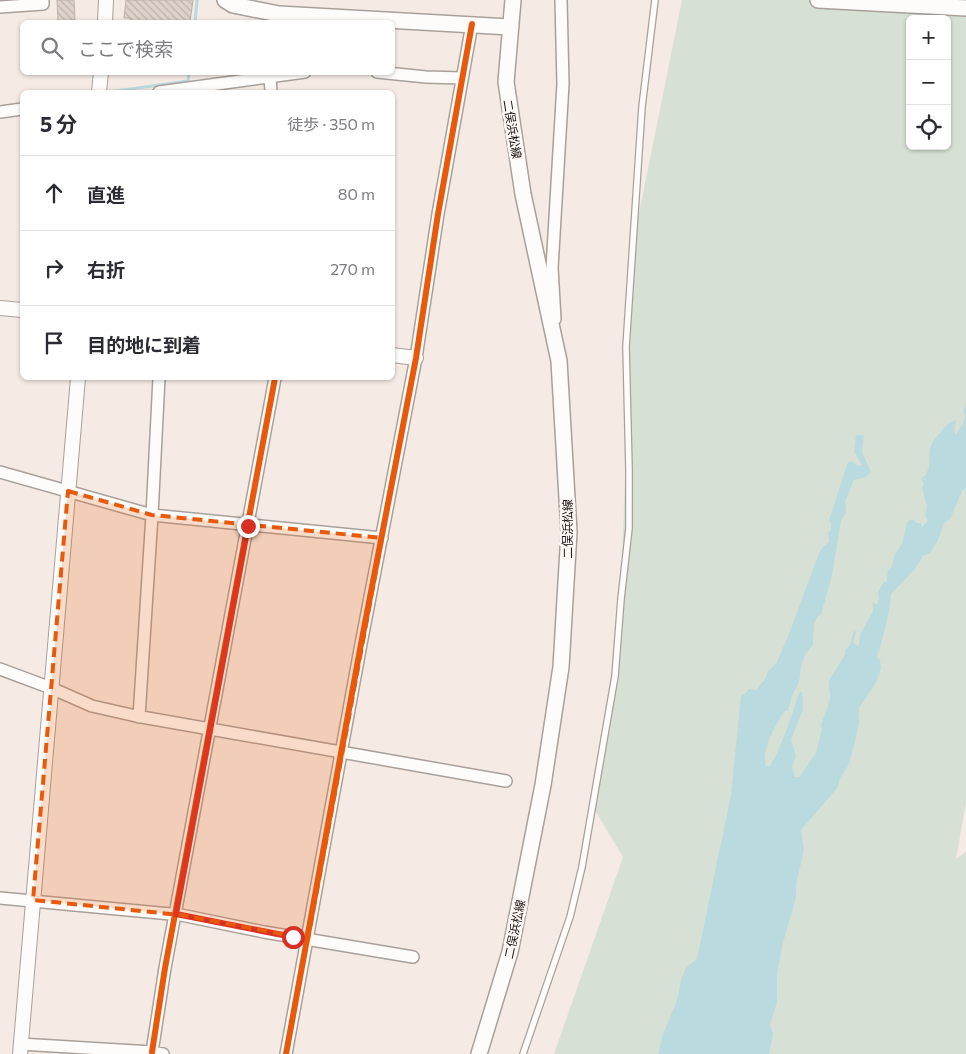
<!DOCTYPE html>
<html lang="ja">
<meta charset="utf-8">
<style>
:root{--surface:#fff;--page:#f7f7f7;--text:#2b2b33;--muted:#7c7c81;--line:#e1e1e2}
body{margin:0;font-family:Commissioner,"Noto Sans JP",sans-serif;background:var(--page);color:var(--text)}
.controls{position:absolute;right:15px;top:15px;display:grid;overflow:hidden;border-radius:8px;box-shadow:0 1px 4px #0004}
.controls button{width:45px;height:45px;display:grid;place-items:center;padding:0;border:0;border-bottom:1px solid var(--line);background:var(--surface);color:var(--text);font:25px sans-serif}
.stop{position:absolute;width:15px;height:15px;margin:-11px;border:4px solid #d93025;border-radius:50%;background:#fff}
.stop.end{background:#d93025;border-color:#fff;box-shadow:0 1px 5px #0008}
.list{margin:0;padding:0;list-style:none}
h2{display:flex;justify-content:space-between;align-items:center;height:65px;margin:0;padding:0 20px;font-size:21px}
h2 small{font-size:16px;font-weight:400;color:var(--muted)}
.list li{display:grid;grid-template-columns:32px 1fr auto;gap:15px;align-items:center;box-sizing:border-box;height:75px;padding:0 20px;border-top:1px solid var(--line)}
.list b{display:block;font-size:19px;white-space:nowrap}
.list em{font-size:16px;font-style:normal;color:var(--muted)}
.icon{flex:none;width:28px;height:28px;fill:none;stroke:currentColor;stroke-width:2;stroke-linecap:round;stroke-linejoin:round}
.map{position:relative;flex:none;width:966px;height:1054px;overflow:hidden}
.search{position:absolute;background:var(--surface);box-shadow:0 1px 4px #0004;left:20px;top:20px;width:375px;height:55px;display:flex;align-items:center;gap:12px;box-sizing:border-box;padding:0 18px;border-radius:8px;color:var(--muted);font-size:19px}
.panel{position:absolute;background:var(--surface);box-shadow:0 1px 4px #0004;left:20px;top:90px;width:375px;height:290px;border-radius:8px}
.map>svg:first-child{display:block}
.grass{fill:#d7e0d4;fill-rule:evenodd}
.water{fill:#b9dade}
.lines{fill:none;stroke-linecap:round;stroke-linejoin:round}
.stream{stroke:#b9dade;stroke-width:3}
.building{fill:url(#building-back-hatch);stroke:#bbb1ab}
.service-casing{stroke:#a9a09a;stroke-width:8}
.minor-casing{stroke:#a9a09a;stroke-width:14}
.tertiary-casing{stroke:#a9a09a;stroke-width:16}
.secondary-casing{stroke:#a9a09a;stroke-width:18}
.service{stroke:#fefcfb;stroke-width:5.5}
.minor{stroke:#fefcfb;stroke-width:11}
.tertiary{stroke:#fefcfb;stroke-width:14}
.secondary{stroke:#fefcfb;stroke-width:15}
.cycleway-casing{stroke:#fef9f6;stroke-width:9}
.cycleway{stroke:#e8590c;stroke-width:6}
.route{stroke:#d93025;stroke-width:6}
.marked{fill:#e8590c;fill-opacity:0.2;stroke:#e8590c;stroke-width:4;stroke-dasharray:10 6;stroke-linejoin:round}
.labels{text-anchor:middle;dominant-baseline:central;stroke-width:5;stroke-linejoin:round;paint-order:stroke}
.street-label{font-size:12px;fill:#1a110c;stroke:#fef9f6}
</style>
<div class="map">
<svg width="966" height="1054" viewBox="0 0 966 1054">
<defs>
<pattern id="building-back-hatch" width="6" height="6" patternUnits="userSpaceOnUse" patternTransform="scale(1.25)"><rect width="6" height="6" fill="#ded2ca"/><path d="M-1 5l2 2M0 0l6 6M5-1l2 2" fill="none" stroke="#beb3ac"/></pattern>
</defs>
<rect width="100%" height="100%" fill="#f5eae4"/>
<path class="grass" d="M 682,0 L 966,0 L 966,803 L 956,859 L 966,852 L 966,1054 L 554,1054 L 623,857 L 593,807 L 620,613 L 634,238 ZM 910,19 L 947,19 L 947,146 L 910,146 Z"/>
<path class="water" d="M 966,402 L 966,488 L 962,491 L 950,519 L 944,523 L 938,540 L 930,553 L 923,556 L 914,570 L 891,594 C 890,613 883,638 877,657 L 880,660 L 881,668 L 877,681 L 859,708 L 859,721 L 854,746 L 848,766 L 840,778 L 838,787 L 801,830 L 804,849 L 796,885 L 796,898 L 783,942 L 777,974 L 777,1002 L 770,1025 L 773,1034 L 769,1054 L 658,1054 L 663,1034 L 677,1001 L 681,980 L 686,968 L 697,959 L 731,795 L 741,696 L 745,694 L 749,689 L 756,690 L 765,679 L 769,670 L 776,664 L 789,634 L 818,556 L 822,548 L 829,542 L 828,532 L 831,531 L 831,523 L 829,520 C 836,501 841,482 848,462 L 854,462 L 858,466 L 862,465 L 854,451 L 856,435 L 864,435 L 862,452 L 871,472 L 866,477 L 854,480 L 845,501 L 846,512 L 841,521 L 832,575 L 821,615 L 818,616 L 814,623 L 813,645 L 806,653 L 801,665 L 799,682 L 792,696 L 788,711 L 785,711 C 776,724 761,749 766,766 L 770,766 C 780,750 786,730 793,712 C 796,705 796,699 799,693 L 802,691 L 803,709 L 791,740 L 796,756 L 792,767 L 795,777 L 799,777 L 816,753 L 822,729 L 821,725 C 824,716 829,707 830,698 C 831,692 827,686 830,679 C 835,670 841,662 846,653 L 845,650 L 850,645 L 854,630 L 856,633 L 853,641 L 856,646 L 859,645 L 860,635 L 873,611 L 873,602 L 877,605 L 879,599 L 878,592 L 884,582 L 887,582 L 888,570 L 892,566 L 895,554 L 902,544 L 907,523 L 910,520 L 914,520 L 916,523 L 921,523 L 922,527 L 928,521 L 925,516 L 927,506 L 922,487 L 924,484 L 921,478 L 925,476 C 933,462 927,457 931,445 C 933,440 937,436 941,432 C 945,427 948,422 956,420 L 954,430 L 956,435 L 964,421 L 965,415 L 963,413 Z"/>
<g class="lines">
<path class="stream" d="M 195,22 L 197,0
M 109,92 L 188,81 L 189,72"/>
</g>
<path class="building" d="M 57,0 L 74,0 L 75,20 L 58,21 Z
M 126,0 L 193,0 L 190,22 L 130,22 L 130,18 L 124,18 Z"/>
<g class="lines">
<g class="service-casing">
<path id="service" d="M 523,1054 L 570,917 L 582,867 L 615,676 L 621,599 L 629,528 L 629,469 L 626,347 L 642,107 L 655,0"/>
</g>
<g class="minor-casing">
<path id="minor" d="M 0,7 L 43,4 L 43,0
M 377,72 L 426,77 L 462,78
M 270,77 L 271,92
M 159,92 L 305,72
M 0,112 L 22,109
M 555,319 L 552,268 L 563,84 L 561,0
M 0,472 L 152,515 L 382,538
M 0,669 L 51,688 L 92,706 L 136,716 L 506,781
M 139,717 L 152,515 L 159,378
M 0,898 L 181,915 L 264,932 L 413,957
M 20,1044 L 152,1052 L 163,1054
M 152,1052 L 165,968 L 275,378
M 286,1054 L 361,644 L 416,358 L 438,214 L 472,24"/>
</g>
<g class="tertiary-casing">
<path id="tertiary" d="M 105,22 L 106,0
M 99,92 L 101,72
M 0,308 L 22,310
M 392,355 L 416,358
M 20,1054 L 78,378"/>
</g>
<g class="secondary-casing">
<path id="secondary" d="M 225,0 L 233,5 L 279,14 L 511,27
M 818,0 L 966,8
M 479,1054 L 510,952 L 543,785 L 561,667 L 569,532 L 559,361 L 523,194 L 506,82 L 513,0"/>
</g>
<use href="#service" class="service"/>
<use href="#minor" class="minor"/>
<use href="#tertiary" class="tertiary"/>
<use href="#secondary" class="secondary"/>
<g class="cycleway-casing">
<path id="cycleway" d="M 152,1052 L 165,968 L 275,378
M 286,1054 L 361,644 L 416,358 L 438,214 L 472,24"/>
</g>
<use href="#cycleway" class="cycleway"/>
</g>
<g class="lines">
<path class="route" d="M 248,526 L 176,914 L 293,937"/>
</g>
<path class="marked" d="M 68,491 L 152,515 L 382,538 L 308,939 L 181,915 L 33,900 Z"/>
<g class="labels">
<g class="street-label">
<text transform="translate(513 129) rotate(81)">二俣浜松線</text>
<text transform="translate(567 529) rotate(-90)">二俣浜松線</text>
<text transform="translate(514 929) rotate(-78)">二俣浜松線</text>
</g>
</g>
</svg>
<div class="controls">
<button>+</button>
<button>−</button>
<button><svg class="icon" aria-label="locate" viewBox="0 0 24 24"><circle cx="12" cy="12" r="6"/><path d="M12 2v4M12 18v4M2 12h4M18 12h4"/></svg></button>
</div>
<div class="stop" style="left:293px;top:937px"></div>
<div class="stop end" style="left:248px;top:526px"></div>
<div class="search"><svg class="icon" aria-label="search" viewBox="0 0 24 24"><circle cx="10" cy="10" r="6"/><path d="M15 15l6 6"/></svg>ここで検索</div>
<section class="panel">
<h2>5 分<small>徒歩 · 350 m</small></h2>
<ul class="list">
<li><svg class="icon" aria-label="ahead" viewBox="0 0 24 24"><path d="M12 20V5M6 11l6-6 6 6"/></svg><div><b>直進</b></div><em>80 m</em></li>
<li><svg class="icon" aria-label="right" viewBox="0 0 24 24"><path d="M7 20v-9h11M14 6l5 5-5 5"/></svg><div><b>右折</b></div><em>270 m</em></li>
<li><svg class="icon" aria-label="arrive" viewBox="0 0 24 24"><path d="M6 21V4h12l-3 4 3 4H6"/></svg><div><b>目的地に到着</b></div></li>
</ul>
</section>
</div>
